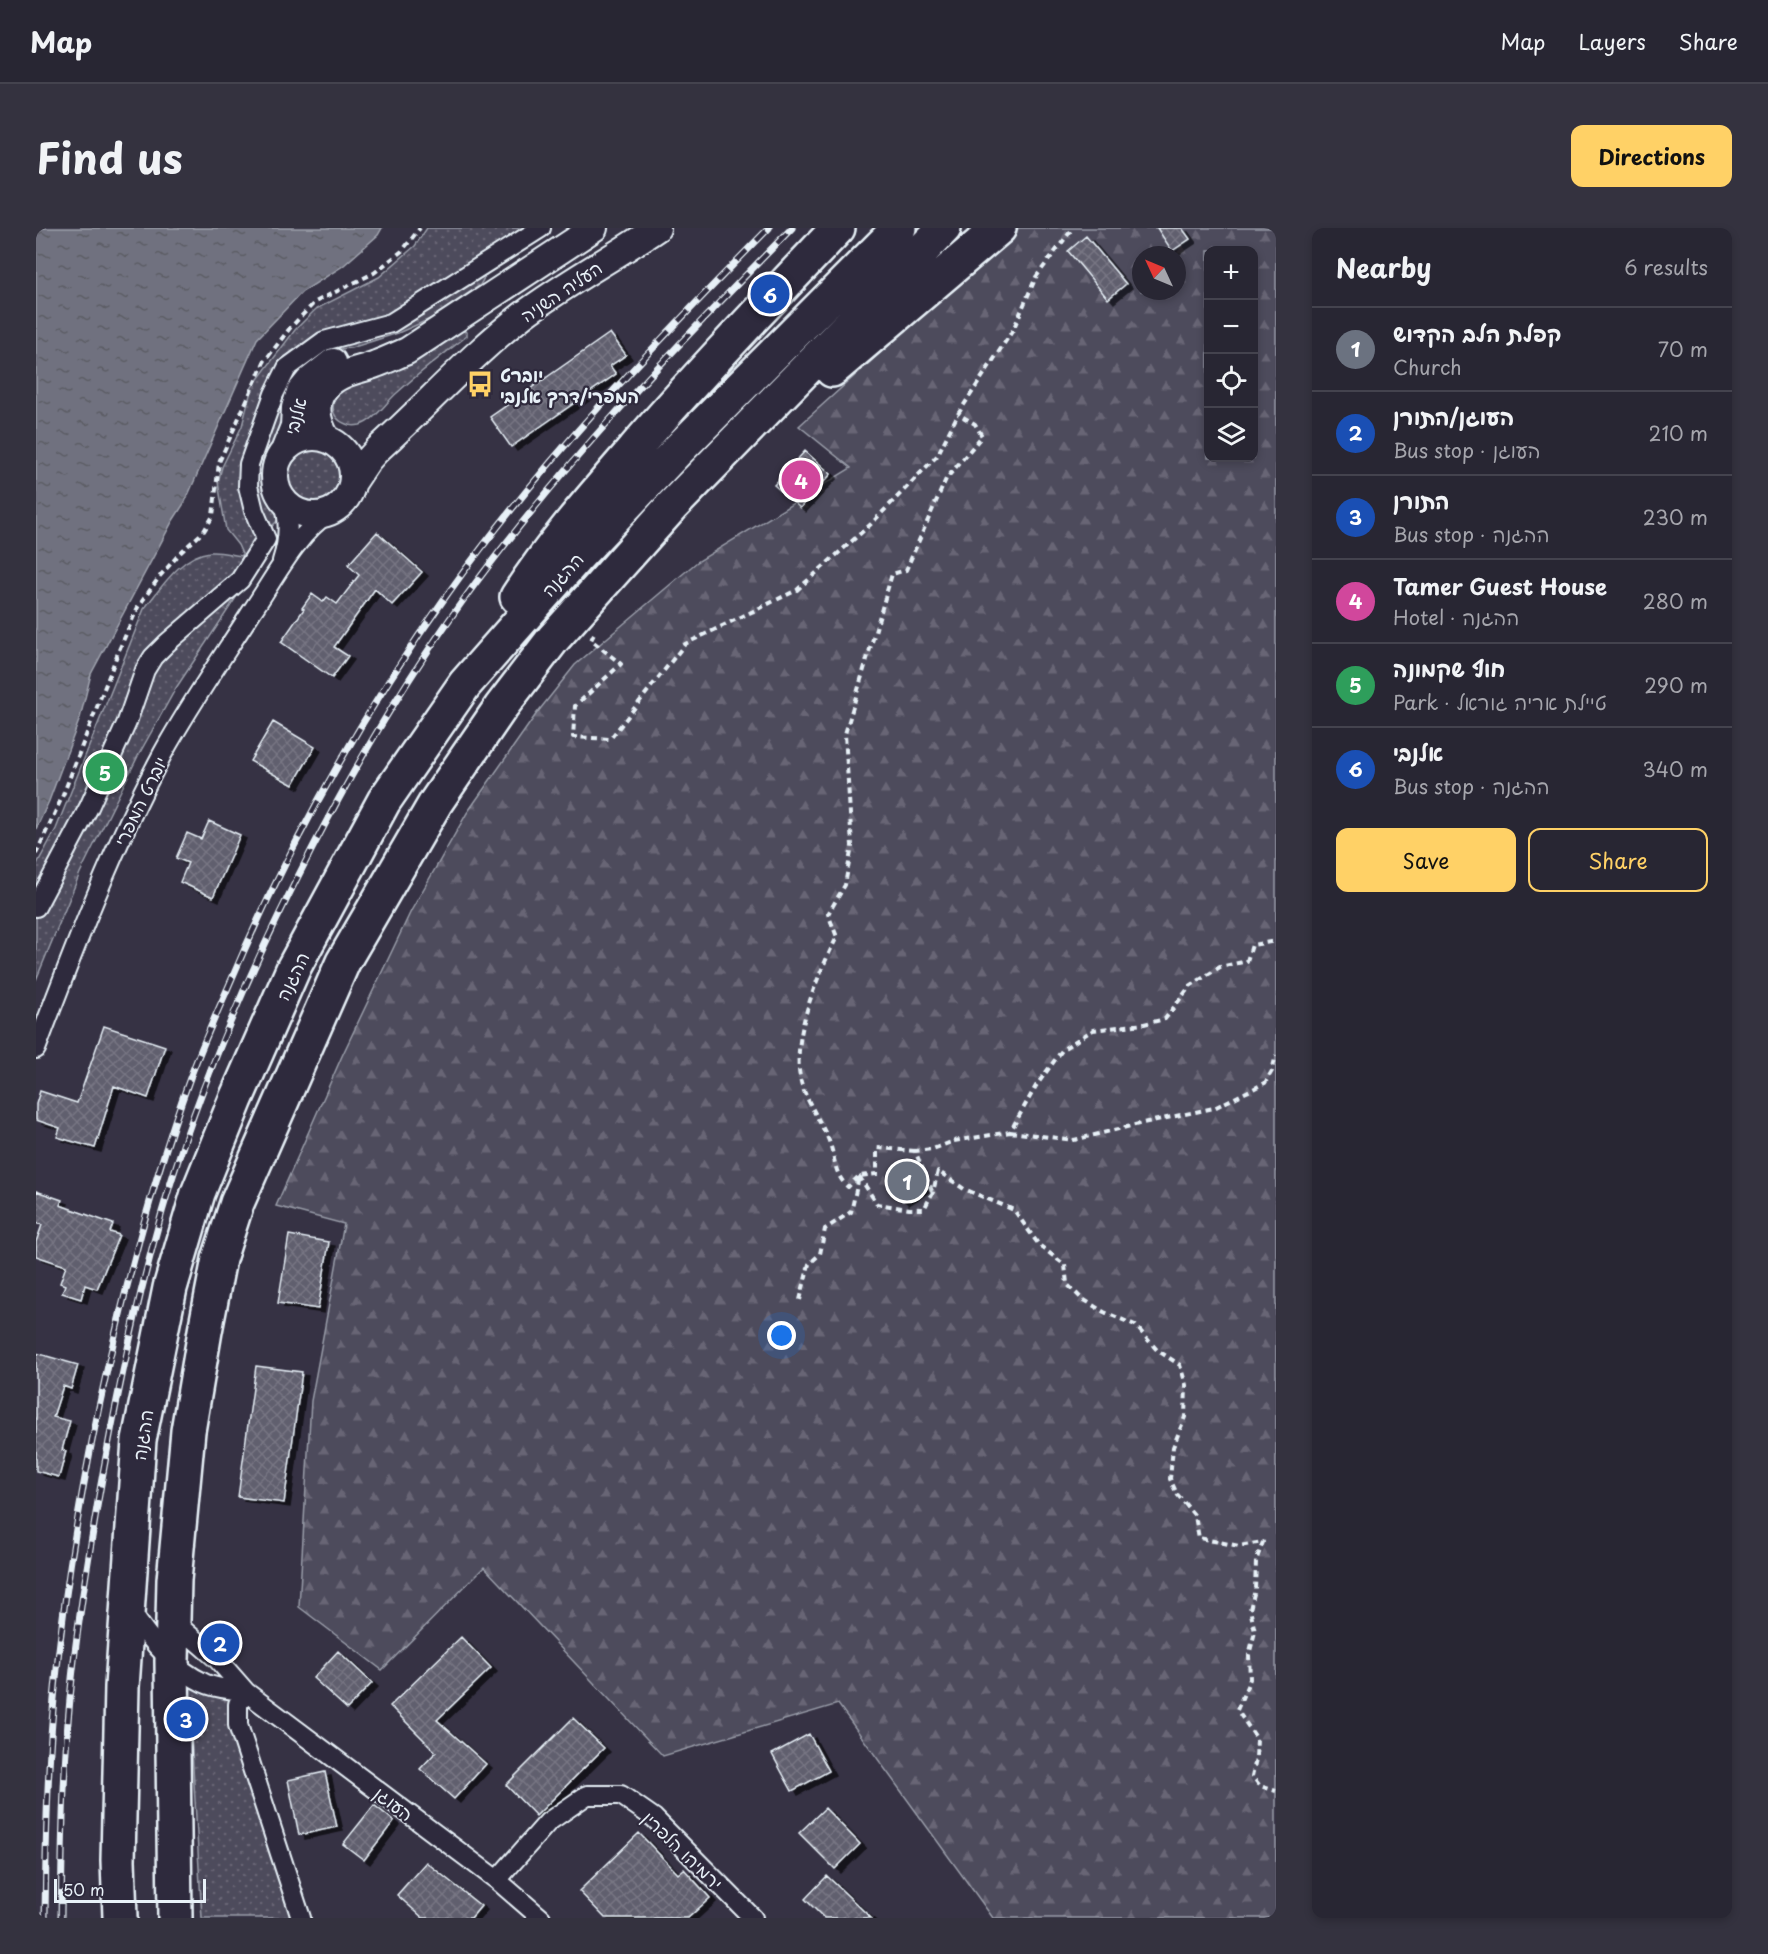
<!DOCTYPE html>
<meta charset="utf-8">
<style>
:root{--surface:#282633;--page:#34323f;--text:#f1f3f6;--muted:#a5a5ac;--line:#44434e;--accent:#ffd166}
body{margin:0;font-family:"Playpen Sans","Playpen Sans Hebrew",sans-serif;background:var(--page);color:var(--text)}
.controls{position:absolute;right:18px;top:18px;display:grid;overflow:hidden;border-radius:12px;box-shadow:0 3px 9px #0003}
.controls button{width:54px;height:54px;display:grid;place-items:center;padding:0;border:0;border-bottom:2px solid var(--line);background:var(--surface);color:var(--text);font:30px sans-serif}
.compass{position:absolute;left:1096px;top:18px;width:54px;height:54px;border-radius:50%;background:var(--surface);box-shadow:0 3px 9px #0003;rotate:314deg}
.scale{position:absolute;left:18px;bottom:15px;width:152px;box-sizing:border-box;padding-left:6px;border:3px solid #e8f1f8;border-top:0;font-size:16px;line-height:21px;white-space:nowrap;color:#e8f1f8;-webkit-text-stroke:4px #2f2a3d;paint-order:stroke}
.you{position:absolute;left:746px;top:1108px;width:21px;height:21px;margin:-15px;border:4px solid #fff;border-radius:50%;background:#1a73e8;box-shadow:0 0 0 9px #1a73e833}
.badge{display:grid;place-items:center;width:39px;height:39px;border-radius:50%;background:var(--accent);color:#fff;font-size:20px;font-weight:700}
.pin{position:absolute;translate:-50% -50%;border:3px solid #fff;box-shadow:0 2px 6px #0006}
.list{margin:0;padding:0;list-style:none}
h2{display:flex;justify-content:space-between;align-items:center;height:78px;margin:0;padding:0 24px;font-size:26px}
h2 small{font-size:20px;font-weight:400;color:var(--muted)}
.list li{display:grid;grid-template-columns:39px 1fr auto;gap:18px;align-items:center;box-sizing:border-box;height:84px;padding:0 24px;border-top:2px solid var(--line)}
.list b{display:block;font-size:22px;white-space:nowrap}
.list p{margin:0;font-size:20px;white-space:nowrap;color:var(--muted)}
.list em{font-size:20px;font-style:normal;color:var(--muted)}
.actions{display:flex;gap:12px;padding:18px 24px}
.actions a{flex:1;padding:14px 0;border:2px solid var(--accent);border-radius:12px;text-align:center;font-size:21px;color:var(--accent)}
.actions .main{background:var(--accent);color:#111}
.icon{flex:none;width:33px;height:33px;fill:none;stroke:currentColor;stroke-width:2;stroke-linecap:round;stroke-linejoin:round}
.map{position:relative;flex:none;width:1240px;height:1690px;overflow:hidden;border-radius:12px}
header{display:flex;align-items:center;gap:36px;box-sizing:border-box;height:84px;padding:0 30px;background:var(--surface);border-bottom:2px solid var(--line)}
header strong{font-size:28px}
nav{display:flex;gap:33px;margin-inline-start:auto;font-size:21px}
.intro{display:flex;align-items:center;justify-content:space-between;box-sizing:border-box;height:144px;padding:0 36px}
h1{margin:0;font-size:42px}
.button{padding:15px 27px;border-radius:12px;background:var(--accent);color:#111;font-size:21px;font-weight:700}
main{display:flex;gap:36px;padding:0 36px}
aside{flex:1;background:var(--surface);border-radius:12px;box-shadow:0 3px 9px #0003}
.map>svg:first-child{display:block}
.grass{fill:url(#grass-dots);stroke:#9a9eaa;stroke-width:1.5}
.forest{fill:url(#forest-firs);stroke:#9a9eaa;stroke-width:1.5;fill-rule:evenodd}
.water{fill:url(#water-ripples);stroke:#a0a4af;stroke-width:1.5}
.building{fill:url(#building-cross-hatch);stroke:#e8f1f8;stroke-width:1.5;filter:url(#shadow)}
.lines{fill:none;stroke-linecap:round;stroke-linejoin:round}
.street-casing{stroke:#e8f1f8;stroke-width:22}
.secondary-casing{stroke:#e8f1f8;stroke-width:30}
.highway-casing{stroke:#e8f1f8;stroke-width:38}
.path{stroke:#e8f1f8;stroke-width:4;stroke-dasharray:6 4.5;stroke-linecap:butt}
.street{stroke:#2f2a3d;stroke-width:18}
.secondary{stroke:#2f2a3d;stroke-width:26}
.highway{stroke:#2f2a3d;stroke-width:33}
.rail-casing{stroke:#e8f1f8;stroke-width:7}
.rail{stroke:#2f2a3d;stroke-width:4.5;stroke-dasharray:14;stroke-linecap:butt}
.labels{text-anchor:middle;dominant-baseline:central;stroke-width:4.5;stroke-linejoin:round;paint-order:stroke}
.street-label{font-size:18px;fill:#e8f1f8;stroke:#2f2a3d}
.poi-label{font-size:18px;font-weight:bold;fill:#e8f1f8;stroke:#2f2a3d;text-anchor:start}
</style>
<header>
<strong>Map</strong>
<nav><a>Map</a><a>Layers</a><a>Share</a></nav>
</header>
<div class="intro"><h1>Find us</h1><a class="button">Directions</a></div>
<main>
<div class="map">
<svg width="1240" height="1690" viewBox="0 0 1240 1690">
<defs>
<pattern id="grass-dots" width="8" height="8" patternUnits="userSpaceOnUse" patternTransform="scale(1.5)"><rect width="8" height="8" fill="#4d4b5c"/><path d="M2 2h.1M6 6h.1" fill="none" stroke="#676574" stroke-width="1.8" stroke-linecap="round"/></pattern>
<pattern id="forest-firs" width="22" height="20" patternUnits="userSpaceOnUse" patternTransform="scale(1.5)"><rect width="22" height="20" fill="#4d4b5c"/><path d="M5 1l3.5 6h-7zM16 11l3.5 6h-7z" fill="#676574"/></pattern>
<pattern id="water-ripples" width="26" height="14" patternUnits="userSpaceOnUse" patternTransform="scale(1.5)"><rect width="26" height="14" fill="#70717f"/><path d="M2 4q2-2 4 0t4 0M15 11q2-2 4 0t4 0" fill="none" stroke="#5b5c64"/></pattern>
<pattern id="building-cross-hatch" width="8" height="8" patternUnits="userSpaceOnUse" patternTransform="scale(1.5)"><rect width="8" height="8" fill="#605e6e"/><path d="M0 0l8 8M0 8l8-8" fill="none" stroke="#777683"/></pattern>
<filter id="shadow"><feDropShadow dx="6" dy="4" stdDeviation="0" flood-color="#0009"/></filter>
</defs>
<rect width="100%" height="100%" fill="#363244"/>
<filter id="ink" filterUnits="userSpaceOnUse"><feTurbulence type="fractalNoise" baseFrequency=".0167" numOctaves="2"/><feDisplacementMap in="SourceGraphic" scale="12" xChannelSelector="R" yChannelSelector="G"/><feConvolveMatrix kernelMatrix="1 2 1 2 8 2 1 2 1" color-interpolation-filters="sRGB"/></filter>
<g filter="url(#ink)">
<path class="grass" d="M 391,0 L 491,0 L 468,16 L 444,57 L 394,91 L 362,105 L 315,120 L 292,122 L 275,135 L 230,248 L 234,270 L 243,291 L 208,327 L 229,326 L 140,460 L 102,528 L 44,645 L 0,752 L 0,638 L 20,601 L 108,381 C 125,360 145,327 174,324 C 184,323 197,327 207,328 L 202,317 L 190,302 L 182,254 L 186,239 L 206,198 L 216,159 L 259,102 L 280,81 L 343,49 L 379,18 Z
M 423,102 L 431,104 L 431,108 C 408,126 384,144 362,164 C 350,174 340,192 324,197 C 319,198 314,198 310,196 C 292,189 295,172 306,159 Z
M253 248a25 25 0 1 1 50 0a25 25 0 1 1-50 0Z
M 152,1455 L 201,1468 L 256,1690 L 166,1690 Z"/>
<path class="forest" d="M 983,0 L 1240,0 L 1240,1690 L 957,1690 L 802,1476 L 627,1528 L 448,1339 L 346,1442 L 263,1379 L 275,1173 L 308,996 L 240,978 L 306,828 L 375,683 L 431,585 L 501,485 L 539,437 L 661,334 L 815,240 L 763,198 ZM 1172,22 L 1218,22 L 1218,230 L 1172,230 ZM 1105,27 L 1141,27 L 1141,63 L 1105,63 Z"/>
<path class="water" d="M 0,0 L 346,0 L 342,7 L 307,38 L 266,64 L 221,111 L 149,274 L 136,294 L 55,446 L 44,490 L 13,573 L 0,601 Z"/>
<path class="building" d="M 1121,0 L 1146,0 L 1154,11 L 1136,23 Z
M 1050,8 L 1090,56 L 1072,71 L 1032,23 Z
M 574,105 L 590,127 L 574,138 L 580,146 L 475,219 L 454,189 Z
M 769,223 L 795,246 L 764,280 L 738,257 Z
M 341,304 L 386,344 L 356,377 L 339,361 L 298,419 L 312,428 L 296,450 L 245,414 L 268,381 L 266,380 L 276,366 L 287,374 L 291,369 L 301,376 L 323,347 L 312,337 Z
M 237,494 L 279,519 L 257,557 L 214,533 Z
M 173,593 L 204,607 L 177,669 L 144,654 L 152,635 L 140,630 L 151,605 L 165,611 Z
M 68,798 L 129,818 L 112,870 L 78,858 L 59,920 L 21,909 L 24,900 L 0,892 L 0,876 L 4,863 L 41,875 Z
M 869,939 L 880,941 L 887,960 L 867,973 L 856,961 L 855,956 L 861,945 Z
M 0,963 L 26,972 L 24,977 L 77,996 L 74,1004 L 83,1007 L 61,1061 L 49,1057 L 45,1071 L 26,1065 L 29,1057 L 24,1055 L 30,1038 L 0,1028 L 0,1014 L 6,997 L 0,995 Z
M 253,1007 L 293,1014 L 282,1081 L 242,1075 Z
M 0,1125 L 42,1137 L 35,1161 L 27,1158 L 17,1189 L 34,1193 L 26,1222 L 30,1223 L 23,1249 L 0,1243 Z
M 220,1138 L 266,1144 L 248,1275 L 202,1269 Z
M 425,1409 L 455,1440 L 401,1492 L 450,1536 L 418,1571 L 384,1541 L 400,1524 L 354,1478 Z
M 302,1423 L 336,1455 L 311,1481 L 277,1450 Z
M 537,1490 L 568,1520 L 500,1588 L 470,1557 Z
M 773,1506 L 793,1543 L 756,1563 L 736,1526 Z
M 289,1544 L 301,1599 L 263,1607 L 252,1552 Z
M 338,1577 L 358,1593 L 328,1632 L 307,1616 Z
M 789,1580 L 824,1616 L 799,1641 L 763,1605 Z
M 603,1605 L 642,1646 L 648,1641 L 674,1670 L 652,1690 L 569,1690 L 543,1663 Z
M 390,1634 L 445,1678 L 435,1690 L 387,1690 L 361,1667 Z
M 791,1648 L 835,1690 L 788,1690 L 769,1671 Z"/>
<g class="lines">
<g class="street-casing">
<path id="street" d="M 246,333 C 253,312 254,292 247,271
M 0,679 L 53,579 L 91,494 L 109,442 L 117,429 L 131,415 L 204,352 L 230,311 L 218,283 L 212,258 L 213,236 L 238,166 L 251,140 L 288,113 L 355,95 L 505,0
M 0,821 C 38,721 76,620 127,525 C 154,476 186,430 216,383 C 238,351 261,305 294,284
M 94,1382 C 112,1410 136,1440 168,1455 C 180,1461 196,1461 210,1464
M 136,1392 L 182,1432 L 210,1464 L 461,1652 L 505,1690
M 210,1464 L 202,1476 L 202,1497 L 265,1690
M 461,1652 L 512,1594 L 551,1567 L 585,1567 L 618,1590 L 717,1690"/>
</g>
<g class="secondary-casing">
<path id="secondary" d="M239 248a39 39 0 1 1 78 0a39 39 0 1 1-78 0Z
M 291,211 C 275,184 278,159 309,146 C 319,142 330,140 340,136 C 351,132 361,127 371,123 L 558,0
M 248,223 L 258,198 L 259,180 L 264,164 L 273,153 L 297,134
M 316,256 L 332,232 L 342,221 C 391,177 435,127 487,87 C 530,55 577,30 621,0"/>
</g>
<g class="highway-casing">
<path id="highway" d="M 796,142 L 963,0
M 481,369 C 514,318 554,272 594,226 C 661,148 732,74 802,0
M 84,1690 L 82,1632 L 86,1459 L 103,1212 L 134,1060 L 162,965 L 200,871 L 258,739 L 348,573 L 429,456 L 539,331 L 642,222 L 863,0
M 139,1690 L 136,1433 L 138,1352 L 152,1203 L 169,1103 L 183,1031 L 201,975 L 307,734 L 400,574 L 465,479 L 517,411 L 636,278 L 908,0"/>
</g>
<path class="path" d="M 558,406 L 555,412 L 585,436 L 539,478 L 537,509 L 574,511 L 649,416 L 761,362 L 835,296 L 901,228 L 922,186 L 977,102 L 1000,49 L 1037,0
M 0,626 L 27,567 L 83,422 L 102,379 L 124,348 L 145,324 L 168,303 L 177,288 L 183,234 L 228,134 L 254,100 L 279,74 L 338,45 L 366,23 L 384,0
M 974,904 L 1038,912 L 1107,895 L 1178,880 L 1229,855 L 1236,843 L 1240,827
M 879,923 L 841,920 L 841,946 L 823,948 L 812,959 C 797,945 800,931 793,913 C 786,896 775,880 768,863 C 750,820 781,748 801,709 L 792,686 L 809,657 L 816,618 L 809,506 L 856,346 L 870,342 L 910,251 L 946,208 L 939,196 L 922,186
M 823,948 L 841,976 L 873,981 L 888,981 L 897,964 L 902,943 L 928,961 L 978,982 L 1003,1017 L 1029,1037 L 1031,1056 L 1045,1070 L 1068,1084 L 1099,1097 L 1121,1122 L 1144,1137 L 1150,1157 L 1149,1189 L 1137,1219 L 1134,1251 L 1141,1266 L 1159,1288 L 1163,1310 L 1203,1318 L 1227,1314 L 1220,1333 L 1219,1362 L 1214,1381 L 1219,1404 L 1213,1427 L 1214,1451 L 1201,1482 L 1221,1511 L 1220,1531 L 1216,1548 L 1224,1558 L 1240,1563
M 896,963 L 879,923 L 897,921 L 918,913 L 974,904 L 1000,858 L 1027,821 L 1057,802 L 1108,796 L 1129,791 L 1154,758 L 1184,739 L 1211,733 L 1216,717 L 1240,713
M 764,1072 L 773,1036 L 784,1026 L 789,1001 L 815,984 L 823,949"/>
<use href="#street" class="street"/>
<use href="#secondary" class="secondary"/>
<use href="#highway" class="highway"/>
<g class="rail-casing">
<path id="rail" d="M 9,1690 C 10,1617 11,1544 18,1471 C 28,1358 48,1244 73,1133 C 95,1037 120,943 154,850 C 165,820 178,791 191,762 C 250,622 325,487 413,364 C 507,232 620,115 733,0
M 25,1690 C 26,1617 27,1544 34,1471 C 40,1404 51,1339 62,1273 C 79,1176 99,1079 126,984 C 162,859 215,739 275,623 C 320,536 370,451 428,371 C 525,237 640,118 756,0"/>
</g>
<use href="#rail" class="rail"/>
</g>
</g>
<defs>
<g id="bus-bare" transform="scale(2.07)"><path d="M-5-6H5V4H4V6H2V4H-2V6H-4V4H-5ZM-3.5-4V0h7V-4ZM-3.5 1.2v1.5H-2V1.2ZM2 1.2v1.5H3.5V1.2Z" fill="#ffd166" stroke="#2f2a3d" stroke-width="2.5" paint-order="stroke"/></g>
</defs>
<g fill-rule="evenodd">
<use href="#bus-bare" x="444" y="156"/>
</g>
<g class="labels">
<g class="street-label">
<text transform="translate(525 63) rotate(-34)">העליה השניה</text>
<text transform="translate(259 188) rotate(-75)">אלנבי</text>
<text transform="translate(526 346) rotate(-48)">ההגנה</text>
<text transform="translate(104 573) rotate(-64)">יוברט המפרי</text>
<text transform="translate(256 748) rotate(-64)">ההגנה</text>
<text transform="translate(106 1207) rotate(-81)">ההגנה</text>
<text transform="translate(358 1575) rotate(37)">העוגן</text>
<text transform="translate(647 1622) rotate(44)">ירמיהו הלפרין</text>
</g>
<g class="poi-label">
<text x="464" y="146">יוברט<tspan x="464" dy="21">המפרי/דרך אלנבי</tspan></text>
</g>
</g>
</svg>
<div class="controls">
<button>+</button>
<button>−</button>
<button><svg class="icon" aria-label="locate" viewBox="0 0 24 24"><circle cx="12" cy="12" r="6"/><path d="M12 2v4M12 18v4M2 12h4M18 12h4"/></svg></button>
<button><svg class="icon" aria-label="layers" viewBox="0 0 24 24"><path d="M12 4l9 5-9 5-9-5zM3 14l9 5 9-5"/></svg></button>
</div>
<svg class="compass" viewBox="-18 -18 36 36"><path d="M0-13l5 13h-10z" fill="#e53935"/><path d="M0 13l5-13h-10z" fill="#a5a5ac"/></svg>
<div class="scale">50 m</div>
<div class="you"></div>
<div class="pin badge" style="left:871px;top:953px;background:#6b7280">1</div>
<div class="pin badge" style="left:184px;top:1415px;background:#1a4fb4">2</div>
<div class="pin badge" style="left:150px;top:1491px;background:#1a4fb4">3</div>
<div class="pin badge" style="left:765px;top:252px;background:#d1479c">4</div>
<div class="pin badge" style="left:69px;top:544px;background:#2e9e5b">5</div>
<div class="pin badge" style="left:734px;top:66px;background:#1a4fb4">6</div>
</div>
<aside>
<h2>Nearby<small>6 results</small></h2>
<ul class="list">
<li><span class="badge" style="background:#6b7280">1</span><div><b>קפלת הלב הקדוש</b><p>Church</p></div><em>70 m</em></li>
<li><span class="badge" style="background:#1a4fb4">2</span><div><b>העוגן/התורן</b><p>Bus stop · העוגן</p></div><em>210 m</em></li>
<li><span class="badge" style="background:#1a4fb4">3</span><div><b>התורן</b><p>Bus stop · ההגנה</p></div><em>230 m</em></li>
<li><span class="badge" style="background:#d1479c">4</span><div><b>Tamer Guest House</b><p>Hotel · ההגנה</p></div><em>280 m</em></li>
<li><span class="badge" style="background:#2e9e5b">5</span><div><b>חוף שקמונה</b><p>Park · טיילת אריה גוראל</p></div><em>290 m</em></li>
<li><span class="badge" style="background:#1a4fb4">6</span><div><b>אלנבי</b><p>Bus stop · ההגנה</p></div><em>340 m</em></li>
</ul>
<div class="actions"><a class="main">Save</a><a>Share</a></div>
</aside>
</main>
